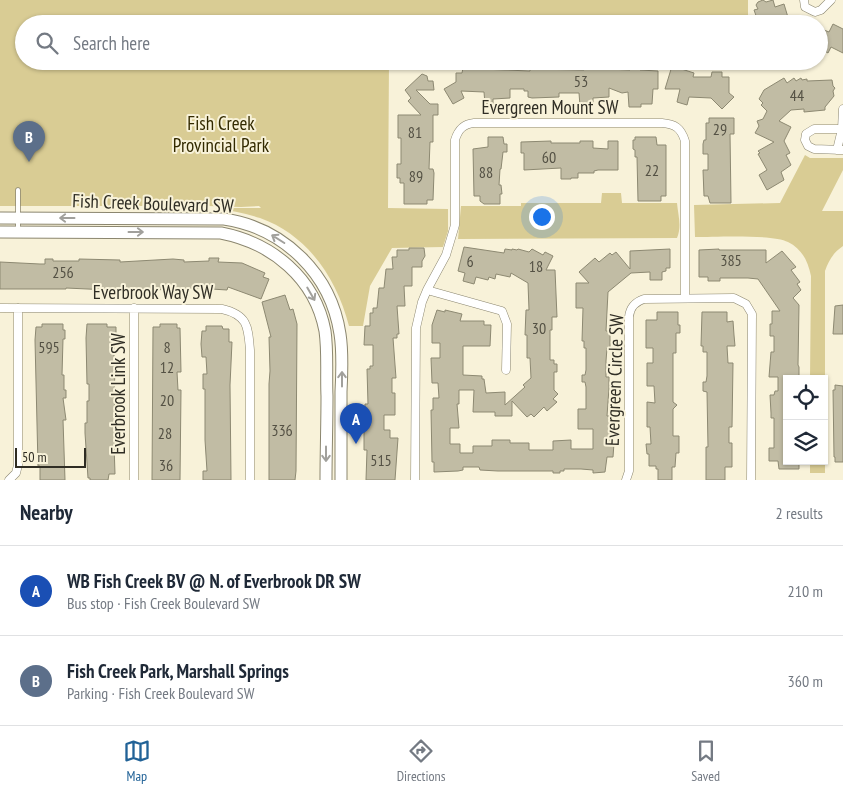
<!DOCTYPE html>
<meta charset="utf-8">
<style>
:root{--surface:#fff;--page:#f6f6f7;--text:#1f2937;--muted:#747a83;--line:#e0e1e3;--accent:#216297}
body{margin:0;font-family:"PT Sans Narrow",sans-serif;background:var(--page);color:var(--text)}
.controls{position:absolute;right:15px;bottom:15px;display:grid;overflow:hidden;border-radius:0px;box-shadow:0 1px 4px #0004}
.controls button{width:45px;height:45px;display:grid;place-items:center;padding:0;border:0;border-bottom:1px solid var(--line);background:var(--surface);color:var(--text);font:25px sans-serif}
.scale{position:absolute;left:15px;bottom:12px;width:71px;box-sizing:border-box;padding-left:5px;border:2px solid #2f2d24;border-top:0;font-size:14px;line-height:18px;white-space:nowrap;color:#2f2d24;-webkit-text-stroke:4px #f8f2d9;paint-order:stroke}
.you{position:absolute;left:541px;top:216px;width:18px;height:18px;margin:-12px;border:4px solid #fff;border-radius:50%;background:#1a73e8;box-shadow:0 0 0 8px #1a73e833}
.badge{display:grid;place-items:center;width:32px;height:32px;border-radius:50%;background:var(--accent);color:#fff;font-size:16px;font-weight:700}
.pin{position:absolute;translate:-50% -41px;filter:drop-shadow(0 1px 2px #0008)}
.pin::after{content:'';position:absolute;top:26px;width:18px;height:15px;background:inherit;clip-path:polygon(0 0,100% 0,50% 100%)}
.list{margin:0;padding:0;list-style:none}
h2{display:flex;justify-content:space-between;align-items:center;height:65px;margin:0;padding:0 20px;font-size:21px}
h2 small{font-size:16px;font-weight:400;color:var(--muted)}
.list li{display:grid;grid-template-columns:32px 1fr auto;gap:15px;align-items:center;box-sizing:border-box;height:90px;padding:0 20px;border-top:1px solid var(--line)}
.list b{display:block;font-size:19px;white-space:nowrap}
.list p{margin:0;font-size:16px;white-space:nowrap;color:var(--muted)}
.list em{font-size:16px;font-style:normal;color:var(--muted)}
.icon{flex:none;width:28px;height:28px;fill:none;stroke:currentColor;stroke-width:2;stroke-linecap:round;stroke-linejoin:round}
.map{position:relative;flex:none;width:843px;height:480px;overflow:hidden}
.search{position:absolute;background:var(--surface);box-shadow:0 1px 4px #0004;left:15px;right:15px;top:15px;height:55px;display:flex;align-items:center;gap:12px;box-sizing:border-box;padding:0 18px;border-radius:28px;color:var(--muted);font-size:19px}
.sheet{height:245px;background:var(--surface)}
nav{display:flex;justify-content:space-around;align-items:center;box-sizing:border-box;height:70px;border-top:1px solid var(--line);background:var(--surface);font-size:14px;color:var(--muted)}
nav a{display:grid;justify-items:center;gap:2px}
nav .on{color:var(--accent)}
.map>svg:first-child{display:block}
.green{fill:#d9cc94}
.building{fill:#c1bca4;stroke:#8d8972}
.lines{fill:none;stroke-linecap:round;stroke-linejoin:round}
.service-casing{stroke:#8b866f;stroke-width:5.5}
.minor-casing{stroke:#8b866f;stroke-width:9}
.secondary-casing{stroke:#8b866f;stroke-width:13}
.service{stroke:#fff;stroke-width:4}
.minor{stroke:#fff;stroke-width:8}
.secondary{stroke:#fff;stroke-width:11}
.oneway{stroke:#a1a09c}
.labels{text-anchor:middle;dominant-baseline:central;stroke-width:4;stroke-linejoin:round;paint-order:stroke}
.number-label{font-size:16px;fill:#545144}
.street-label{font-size:19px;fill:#2f2d24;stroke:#f8f2d9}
.park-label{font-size:19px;fill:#332a00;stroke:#f8f2d9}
</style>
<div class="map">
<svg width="843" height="480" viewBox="0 0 843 480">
<rect width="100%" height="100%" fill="#f8f2d9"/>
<path class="green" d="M 0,0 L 748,0 L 748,24 L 24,24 L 24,61 L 389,61 L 388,208 L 448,209 L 448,231 L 443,247 L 392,248 L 370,286 L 363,326 L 349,326 C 337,279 308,235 260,218 C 245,213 231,211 215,208 L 261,208 L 259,206 L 241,207 L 208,206 L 0,206 Z
M 805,155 L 810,158 L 843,158 L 843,170 L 822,211 L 843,211 L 843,246 C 833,253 829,260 825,271 L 825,473 L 810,473 L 810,461 L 824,461 L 824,379 L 810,379 L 811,276 C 808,261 802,249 788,242 C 773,234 715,237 695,237 L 694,205 L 780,203 Z
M 602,193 L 621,193 L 622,203 L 677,203 C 678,215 682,226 677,238 L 458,239 L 461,206 L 521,206 L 521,203 L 601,203 Z"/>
<path class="building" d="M 763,0 L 766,2 L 773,0 L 775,7 L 784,4 L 790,24 L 759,24 L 754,10 L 758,9 L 756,5 L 758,2 Z
M 833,24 L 843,29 L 843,53 L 831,47 L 828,53 L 823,50 L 819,51 L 819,28 L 829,32 Z
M 634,65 L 638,65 L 640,67 L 640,70 L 658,71 L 658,89 L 653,89 L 652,104 L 641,104 L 641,107 L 629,107 L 628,92 L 622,93 L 609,88 L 609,97 L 593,98 L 593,106 L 580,106 L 579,93 L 559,93 L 559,97 L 532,98 L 528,97 L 528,91 L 524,91 L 524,89 L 510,89 L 510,98 L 493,99 L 493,104 L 485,104 L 484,92 L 461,91 L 464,98 L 453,104 L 444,89 L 456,82 L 456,73 L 462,73 L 463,68 L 471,68 L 471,66 L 481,66 L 481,69 L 530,71 L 530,69 L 584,70 L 585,68 L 630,70 Z
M 672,66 L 694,73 L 693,77 L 711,77 L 712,72 L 722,72 L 722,77 L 729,77 L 729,93 L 734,97 L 722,109 L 711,98 L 689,97 L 687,105 L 677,102 L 680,89 L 665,89 Z
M 422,74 L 427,76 L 428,81 L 433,81 L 434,90 L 416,90 L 430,104 L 438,104 L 438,115 L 433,115 L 433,142 L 430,142 L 429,169 L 433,169 L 434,173 L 433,200 L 427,200 L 427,204 L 404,204 L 404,183 L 400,183 L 400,178 L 397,178 L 397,164 L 401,164 L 401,138 L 398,138 L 398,115 L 421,115 L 408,101 L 411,98 L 405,90 Z
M 784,78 L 787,83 L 794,78 L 796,81 L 801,78 L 802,80 L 807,79 L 807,81 L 832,80 L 833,86 L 835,88 L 833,91 L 834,96 L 825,107 L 825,110 L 804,112 L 804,109 L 791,110 L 779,121 L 791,127 L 784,141 L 790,153 L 786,155 L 791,165 L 781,172 L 784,180 L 767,190 L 759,175 L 767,170 L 758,154 L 760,153 L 758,151 L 774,142 L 755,133 L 759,126 L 757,121 L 763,119 L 767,111 L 761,105 L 763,103 L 759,99 L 764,90 Z
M 709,118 L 734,118 L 734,134 L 730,134 L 731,203 L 710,203 L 708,196 L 704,196 L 703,170 L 708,170 L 708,154 L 703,154 L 703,144 L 704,140 L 706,140 L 706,123 L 709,123 Z
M 488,137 L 503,137 L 504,144 L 507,144 L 507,152 L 503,152 L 501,169 L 500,169 L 499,185 L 501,185 L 502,194 L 500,194 L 500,204 L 484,204 L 480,201 L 480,196 L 474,196 L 473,149 L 488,147 Z
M 635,137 L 656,137 L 657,145 L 666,145 L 666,196 L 661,196 L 661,201 L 638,201 L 637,157 L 635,157 L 635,150 L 633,149 L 633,140 L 635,140 Z
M 551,141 L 551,143 L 580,143 L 580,141 L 593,141 L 593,148 L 608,149 L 608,141 L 618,141 L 618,170 L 598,170 L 594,171 L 594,173 L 578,173 L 578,178 L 571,178 L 571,179 L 561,179 L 561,168 L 524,170 L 524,153 L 521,153 L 521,142 Z
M 464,247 L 504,253 L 505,249 L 512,250 L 512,249 L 517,250 L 518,249 L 529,252 L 532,249 L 543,255 L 545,252 L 553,256 L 546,270 L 555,270 L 557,317 L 552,317 L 552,330 L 550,330 L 550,360 L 554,360 L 554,364 L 557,364 L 557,372 L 554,372 L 554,390 L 558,394 L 553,399 L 557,402 L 547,411 L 544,407 L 534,417 L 531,414 L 527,417 L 512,401 L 512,416 L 495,416 L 495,412 L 473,412 L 474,390 L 459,390 L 459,404 L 457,404 L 459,428 L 450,428 L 450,444 L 460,444 L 460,453 L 473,453 L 473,446 L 492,446 L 492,440 L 510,440 L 510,443 L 529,443 L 529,450 L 553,450 L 553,441 L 571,440 L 571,449 L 593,449 L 593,429 L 578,429 L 578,409 L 586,409 L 586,387 L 585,382 L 582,382 L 582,375 L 585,375 L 586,370 L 586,348 L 584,348 L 584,341 L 582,341 L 583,308 L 576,308 L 576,283 L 589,283 L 579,272 L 595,258 L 599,262 L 610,253 L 612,255 L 616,252 L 630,269 L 630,251 L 670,249 L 670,268 L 666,268 L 666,271 L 662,272 L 662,280 L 650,280 L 650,272 L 631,273 L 608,292 L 606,331 L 610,331 L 610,348 L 607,348 L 606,361 L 606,377 L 609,377 L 609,388 L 607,416 L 609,416 L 610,421 L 610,443 L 614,443 L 613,457 L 607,457 L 605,472 L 593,473 L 593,470 L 581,469 L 564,469 L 564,471 L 560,471 L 560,473 L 553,473 L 553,471 L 498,471 L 480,470 L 479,467 L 463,467 L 463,470 L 458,471 L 434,472 L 434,462 L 432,462 L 431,410 L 433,410 L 433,398 L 439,398 L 438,383 L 432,383 L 431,358 L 440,358 L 440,343 L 432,343 L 432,325 L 437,310 L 445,312 L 445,310 L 462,314 L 460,321 L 484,321 L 484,325 L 491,325 L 490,346 L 463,346 L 463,375 L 482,376 L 482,379 L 484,379 L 486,393 L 505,392 L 505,405 L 525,387 L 523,385 L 531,378 L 530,358 L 527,358 L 527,335 L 525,335 L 526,310 L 529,310 L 528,283 L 511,273 L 510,277 L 496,274 L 495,279 L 489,277 L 488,280 L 476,277 L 474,284 L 463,281 L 465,273 L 458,271 Z
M 409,248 L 424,248 L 425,256 L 422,261 L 422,267 L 412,267 L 412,286 L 404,286 L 405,306 L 397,306 L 399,334 L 397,334 L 397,338 L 393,338 L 396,378 L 392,378 L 392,393 L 395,393 L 395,415 L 384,415 L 384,430 L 390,430 L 390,438 L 398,438 L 395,480 L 366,480 L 367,450 L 364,450 L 364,430 L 365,430 L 365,404 L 368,404 L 367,369 L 370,369 L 370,366 L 373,366 L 373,345 L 364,345 L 365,326 L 370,326 L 370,313 L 373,313 L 373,308 L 377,308 L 379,288 L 384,288 L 386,269 L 393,269 L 392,257 L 397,257 L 397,250 L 409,250 Z
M 719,249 L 719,250 L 766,250 L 766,263 L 782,251 L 796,267 L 791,270 L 800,282 L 797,284 L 801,290 L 793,298 L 799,305 L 798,365 L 799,367 L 799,379 L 787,379 L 787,461 L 799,461 L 799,469 L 779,469 L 778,461 L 769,461 L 769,448 L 774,448 L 774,418 L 771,418 L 771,413 L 770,395 L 774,395 L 775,391 L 778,391 L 778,377 L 769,377 L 771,352 L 774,352 L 774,336 L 770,336 L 770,324 L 772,324 L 772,311 L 780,311 L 758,279 L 748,278 L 720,278 L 720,281 L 708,281 L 708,277 L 699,277 L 699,250 Z
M 209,258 L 219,258 L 218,262 L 242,263 L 265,273 L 263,277 L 269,279 L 261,299 L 228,287 L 227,290 L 196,288 L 153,290 L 153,289 L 109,290 L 66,288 L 66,289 L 0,289 L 0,262 L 40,264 L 45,264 L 45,259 L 53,259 L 53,261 L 79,261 L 79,259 L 120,260 L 120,262 L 173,259 L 184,260 L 184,262 L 209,261 Z
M 285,295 L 290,310 L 293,309 L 297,324 L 296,471 L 295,480 L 269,480 L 269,384 L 270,371 L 269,337 L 271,337 L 262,302 Z
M 843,305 L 843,334 L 833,334 L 835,306 Z
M 657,312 L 678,312 L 678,325 L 680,325 L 680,333 L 676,333 L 676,353 L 673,353 L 673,402 L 677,405 L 673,409 L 673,436 L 679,436 L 679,453 L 676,453 L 675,467 L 672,467 L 672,480 L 658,480 L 658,469 L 656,469 L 656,466 L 649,466 L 649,454 L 647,454 L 646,444 L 651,444 L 650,427 L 647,427 L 647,402 L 655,403 L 654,386 L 647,386 L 647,363 L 653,363 L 653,348 L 646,348 L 646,320 L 657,320 Z
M 702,312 L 727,312 L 727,322 L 733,321 L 734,335 L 735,346 L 727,346 L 728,363 L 733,363 L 732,427 L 729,427 L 729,443 L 732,443 L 732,467 L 725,467 L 725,480 L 706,480 L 706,447 L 708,447 L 707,392 L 703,391 L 703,382 L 706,382 L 707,376 L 707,352 L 703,352 L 703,346 L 701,346 Z
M 42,324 L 63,324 L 63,330 L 65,330 L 65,339 L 63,339 L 62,375 L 64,375 L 64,390 L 66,390 L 66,398 L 63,398 L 66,420 L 63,420 L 65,480 L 40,480 L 40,466 L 38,466 L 35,340 L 36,327 L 42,327 Z
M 87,324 L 107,324 L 107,327 L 116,327 L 116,338 L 114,338 L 114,358 L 116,358 L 114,390 L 116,444 L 114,444 L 115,474 L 109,474 L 108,480 L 90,480 L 90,478 L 88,478 L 85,433 L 85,423 L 87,423 L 87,401 L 89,401 L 89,384 L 87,384 L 86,338 Z
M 160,324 L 177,324 L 177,328 L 180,328 L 181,372 L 177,372 L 178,390 L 181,390 L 180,480 L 152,480 L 153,327 L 160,327 Z
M 206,326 L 222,326 L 223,329 L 229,329 L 229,342 L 232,342 L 230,385 L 231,480 L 203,480 L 203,471 L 207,471 L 205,440 L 205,389 L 203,389 L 203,374 L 207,374 L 206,357 L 202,357 L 201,344 L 202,331 L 206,331 Z
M 835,385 L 843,386 L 843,462 L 835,462 L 835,457 L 834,457 L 833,390 L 835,390 Z"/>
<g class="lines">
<g class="service-casing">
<path id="service" d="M 18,190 L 18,230"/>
</g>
<g class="minor-casing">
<path id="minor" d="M 804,0 L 805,7 L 815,12 L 821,10 L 831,0
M 842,129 L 843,109
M 837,150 L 842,129 L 814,129 L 806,134 L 805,140 L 808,146 L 814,149 L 843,150
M 427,290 L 502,311 L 507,324 L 506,370
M 0,308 L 222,309 C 248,315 248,327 250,350 L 250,480
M 134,308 L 134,480
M 9,480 L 16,473 L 18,465 L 18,308
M 415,480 L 416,328 L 422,302 L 427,290 L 446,255 L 455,225 L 455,140 C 458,130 463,124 474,123 L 662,123 C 675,124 681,128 685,141 L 685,298
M 626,480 L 629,471 L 629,317 C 630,307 635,302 644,299 L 734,298 L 746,304 L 752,314 L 751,480"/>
</g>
<g class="secondary-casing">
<path id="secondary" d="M 0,218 L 224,219 C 284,228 331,274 340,334 C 343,353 342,373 341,392 C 341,421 341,451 341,480
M 0,232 L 221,233 C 272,243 315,278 325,331 C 328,352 326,375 327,396 C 327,424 326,452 326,480"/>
</g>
<use href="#service" class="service"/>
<use href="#minor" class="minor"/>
<use href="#secondary" class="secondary"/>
</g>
<defs><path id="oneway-shaft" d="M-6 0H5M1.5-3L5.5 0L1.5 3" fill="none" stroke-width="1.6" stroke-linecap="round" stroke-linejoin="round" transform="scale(1.25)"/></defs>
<g class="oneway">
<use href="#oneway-shaft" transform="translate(67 218) rotate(180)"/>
<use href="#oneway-shaft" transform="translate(136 232)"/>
<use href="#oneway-shaft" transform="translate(278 239) rotate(-148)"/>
<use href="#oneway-shaft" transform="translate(311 294) rotate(60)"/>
<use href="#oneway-shaft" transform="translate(342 379) rotate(-90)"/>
<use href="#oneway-shaft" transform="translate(326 454) rotate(90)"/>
</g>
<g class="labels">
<g class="number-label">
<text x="581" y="81">53</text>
<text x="797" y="95">44</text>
<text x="720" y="129">29</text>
<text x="415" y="132">81</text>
<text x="549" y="157">60</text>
<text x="652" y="170">22</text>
<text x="486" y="172">88</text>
<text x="416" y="176">89</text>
<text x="731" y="260">385</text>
<text x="470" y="261">6</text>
<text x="536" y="266">18</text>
<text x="63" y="272">256</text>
<text x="539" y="328">30</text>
<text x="49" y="347">595</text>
<text x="167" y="347">8</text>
<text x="167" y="367">12</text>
<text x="167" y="400">20</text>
<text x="282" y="430">336</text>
<text x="165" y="433">28</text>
<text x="381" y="460">515</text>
<text x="166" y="465">36</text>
</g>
<g class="street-label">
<text x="550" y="107">Evergreen Mount SW</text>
<text transform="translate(153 203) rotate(2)">Fish Creek Boulevard SW</text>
<text x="153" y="292">Everbrook Way SW</text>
<text transform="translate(614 380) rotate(-88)">Evergreen Circle SW</text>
<text transform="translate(118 394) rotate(-90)">Everbrook Link SW</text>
</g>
<g class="park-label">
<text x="221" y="123">Fish Creek<tspan x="221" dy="22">Provincial Park</tspan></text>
</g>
</g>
</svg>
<div class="controls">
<button><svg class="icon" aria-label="locate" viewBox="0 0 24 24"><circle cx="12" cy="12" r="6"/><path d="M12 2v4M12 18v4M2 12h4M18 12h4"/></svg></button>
<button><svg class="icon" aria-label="layers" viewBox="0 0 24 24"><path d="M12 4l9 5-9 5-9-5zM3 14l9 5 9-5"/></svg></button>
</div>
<div class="scale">50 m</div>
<div class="you"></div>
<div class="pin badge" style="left:356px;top:444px;background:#1a4fb4">A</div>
<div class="pin badge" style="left:29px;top:162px;background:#5c6f8a">B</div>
<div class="search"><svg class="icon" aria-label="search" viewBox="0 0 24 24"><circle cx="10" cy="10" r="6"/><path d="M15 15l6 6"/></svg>Search here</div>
</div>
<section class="sheet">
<h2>Nearby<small>2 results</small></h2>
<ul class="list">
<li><span class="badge" style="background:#1a4fb4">A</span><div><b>WB Fish Creek BV @ N. of Everbrook DR SW</b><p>Bus stop · Fish Creek Boulevard SW</p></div><em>210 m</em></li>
<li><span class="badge" style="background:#5c6f8a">B</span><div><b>Fish Creek Park, Marshall Springs</b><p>Parking · Fish Creek Boulevard SW</p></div><em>360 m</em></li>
</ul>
</section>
<nav>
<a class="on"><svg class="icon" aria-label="map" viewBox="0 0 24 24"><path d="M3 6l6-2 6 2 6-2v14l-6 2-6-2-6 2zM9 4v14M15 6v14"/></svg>Map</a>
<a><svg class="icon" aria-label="directions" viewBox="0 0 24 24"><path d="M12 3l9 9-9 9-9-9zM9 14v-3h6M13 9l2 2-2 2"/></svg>Directions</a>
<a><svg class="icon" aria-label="saved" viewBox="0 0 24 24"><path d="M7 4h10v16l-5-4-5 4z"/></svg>Saved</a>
</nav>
